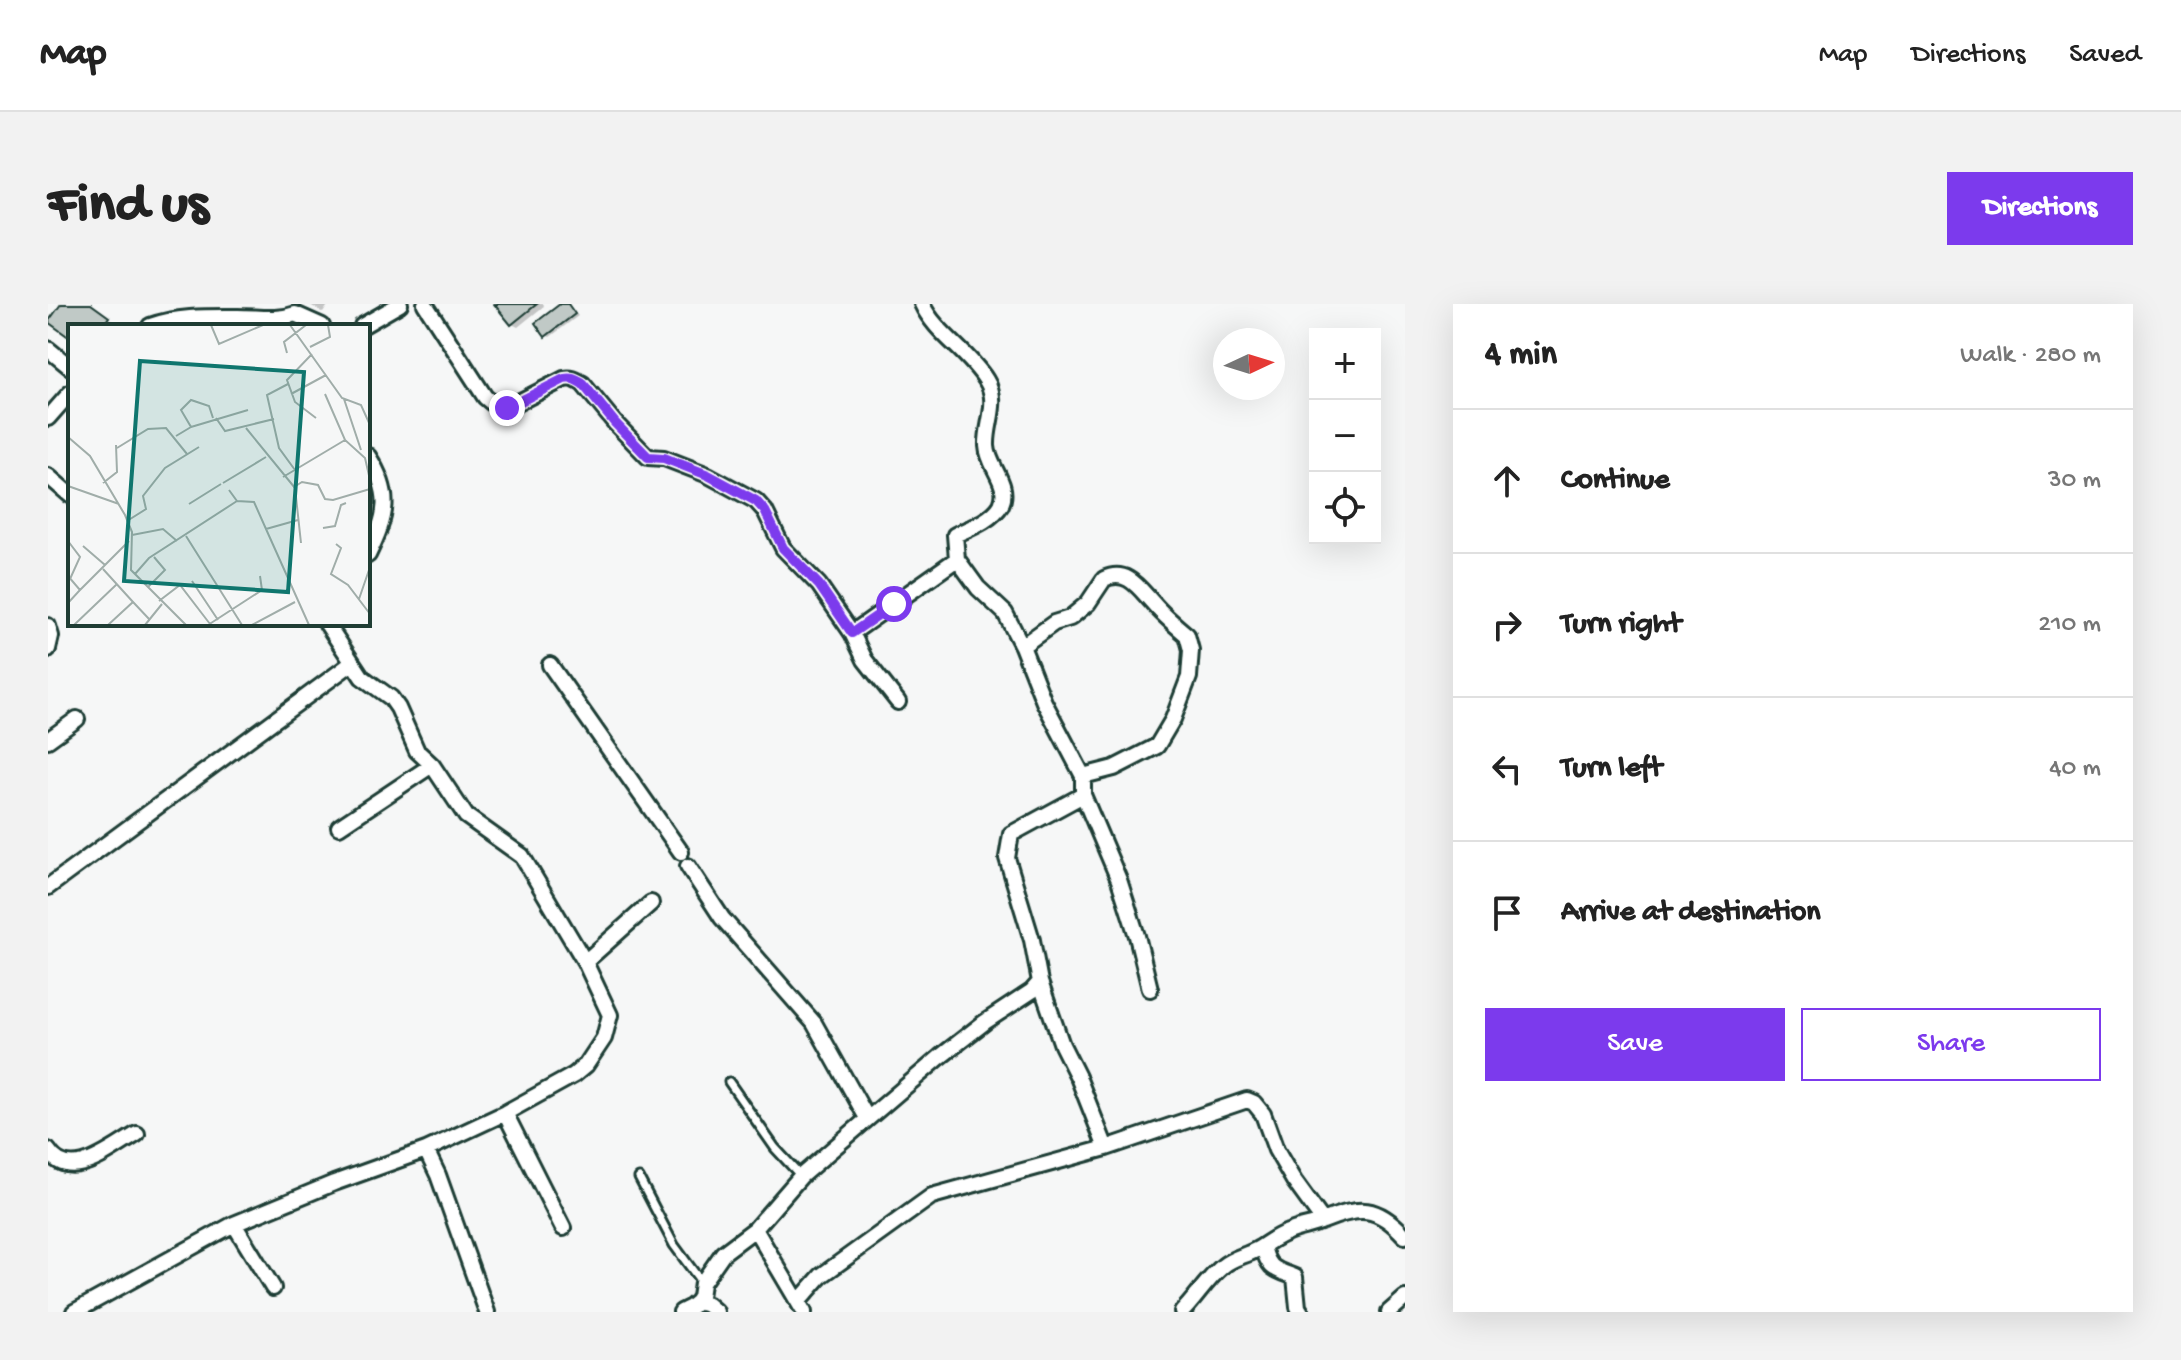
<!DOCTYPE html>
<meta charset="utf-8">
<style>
:root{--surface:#fff;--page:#f2f2f2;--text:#222;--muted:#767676;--line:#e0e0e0;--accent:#7c3aed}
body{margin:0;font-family:"Gochi Hand",sans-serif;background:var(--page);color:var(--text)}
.controls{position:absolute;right:24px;top:24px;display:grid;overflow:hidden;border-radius:0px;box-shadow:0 8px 32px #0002}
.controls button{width:72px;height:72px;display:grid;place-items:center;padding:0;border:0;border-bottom:2px solid var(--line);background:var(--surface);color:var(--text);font:40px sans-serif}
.compass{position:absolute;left:1165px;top:24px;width:72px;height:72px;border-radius:50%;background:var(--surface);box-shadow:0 8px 32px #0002;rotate:86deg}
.stop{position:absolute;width:24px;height:24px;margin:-18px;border:6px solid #7c3aed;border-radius:50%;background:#fff}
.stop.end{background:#7c3aed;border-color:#fff;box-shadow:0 2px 8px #0008}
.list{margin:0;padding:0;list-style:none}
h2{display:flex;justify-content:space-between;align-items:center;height:104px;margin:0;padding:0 32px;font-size:34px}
h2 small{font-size:26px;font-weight:400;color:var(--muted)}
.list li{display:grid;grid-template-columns:52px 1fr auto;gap:24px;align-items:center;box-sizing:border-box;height:144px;padding:0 32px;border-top:2px solid var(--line)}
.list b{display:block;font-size:30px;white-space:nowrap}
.list em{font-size:26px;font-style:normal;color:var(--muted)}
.actions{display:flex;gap:16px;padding:24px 32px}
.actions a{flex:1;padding:18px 0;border:2px solid var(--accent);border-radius:0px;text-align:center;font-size:28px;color:var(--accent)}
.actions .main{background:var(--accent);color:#fff}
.icon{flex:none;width:44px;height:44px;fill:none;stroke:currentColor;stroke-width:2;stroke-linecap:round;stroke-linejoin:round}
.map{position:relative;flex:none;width:1357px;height:1008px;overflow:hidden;border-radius:0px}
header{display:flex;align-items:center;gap:48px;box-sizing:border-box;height:112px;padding:0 40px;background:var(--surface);border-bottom:2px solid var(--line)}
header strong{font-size:38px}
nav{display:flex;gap:44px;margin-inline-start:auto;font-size:28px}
.intro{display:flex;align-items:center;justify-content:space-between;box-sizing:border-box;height:192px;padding:0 48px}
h1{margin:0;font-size:56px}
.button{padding:20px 36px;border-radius:0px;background:var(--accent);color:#fff;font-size:28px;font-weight:700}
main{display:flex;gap:48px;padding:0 48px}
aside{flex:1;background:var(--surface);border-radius:0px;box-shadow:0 8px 32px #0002}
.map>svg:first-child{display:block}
.shadow{fill:#0003}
.building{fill:#c0c9c6;stroke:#1f3d34;stroke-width:2}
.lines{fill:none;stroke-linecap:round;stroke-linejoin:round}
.lane-casing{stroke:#1f3d34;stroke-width:13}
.street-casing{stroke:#1f3d34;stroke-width:20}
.lane{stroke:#fff;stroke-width:7}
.street{stroke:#fff;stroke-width:14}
.route{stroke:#7c3aed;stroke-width:10}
.inset-road{fill:none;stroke:#a0ada9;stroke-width:2}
.view{fill:#0f766e;fill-opacity:0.15;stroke:#0f766e;stroke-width:4}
.inset-edge{fill:none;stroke:#1f3d34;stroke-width:4}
</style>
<header>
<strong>Map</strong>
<nav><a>Map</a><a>Directions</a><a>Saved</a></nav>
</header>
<div class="intro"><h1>Find us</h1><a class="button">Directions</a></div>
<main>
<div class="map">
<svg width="1357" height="1008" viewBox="0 0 1357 1008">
<rect width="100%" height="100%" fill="#f6f7f7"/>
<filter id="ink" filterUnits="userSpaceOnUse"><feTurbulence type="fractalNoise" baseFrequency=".0125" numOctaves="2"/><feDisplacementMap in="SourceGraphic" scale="16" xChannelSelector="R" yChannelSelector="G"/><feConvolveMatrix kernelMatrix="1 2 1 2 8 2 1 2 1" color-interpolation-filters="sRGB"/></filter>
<g filter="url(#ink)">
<path class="shadow" d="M 15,0 L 42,0 L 65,17 L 62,22 L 22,22 L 22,31 Z
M 261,0 L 281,0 L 275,9 Z
M 449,0 L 495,0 L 496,2 L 470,23 L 464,20 Z
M 515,0 L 520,0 L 530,12 L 502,33 L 498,31 Z"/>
<path class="building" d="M 13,0 L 43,0 L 61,13 L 54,22 L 22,22 L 22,34 L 0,18 Z
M 446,0 L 489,0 L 463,21 Z
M 512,0 L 520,0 L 527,10 L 497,33 L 487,19 Z"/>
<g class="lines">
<g class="lane-casing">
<path id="lane" d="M 681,778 L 727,844 L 753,872
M 591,874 L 626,941 L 654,979"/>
</g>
<g class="street-casing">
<path id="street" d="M 377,0 L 437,93 L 449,103 L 459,104 L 516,75 C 524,73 528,76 535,80 L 567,119 L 600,153 L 616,154 L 660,171 L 708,197 L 717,207 L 735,244 L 771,281 L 804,329 L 817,356 L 850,398
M 874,0 C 887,29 920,47 938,76 C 952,98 938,119 939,142 C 940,163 963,180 953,201 C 944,216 922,224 907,231 L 909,255 L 930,284 L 957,309 L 974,342 L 1006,319 L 1022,314 L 1040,299 L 1056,275 C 1079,264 1091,284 1105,299 C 1115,311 1127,321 1139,331 L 1143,346 L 1141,373 L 1125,415 L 1109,442 L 1066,464 L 1035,472
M 102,22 C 131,12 160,13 190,13 C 210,13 229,17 247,10 L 274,22
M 314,22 L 352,0
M 0,45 L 22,63
M 0,114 L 22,89
M 320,152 C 345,191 339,211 320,251
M 0,172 L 22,191
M 279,320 L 314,373 L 343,394 L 350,404 L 369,447 L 384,461 L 418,512 L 474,552 L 537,658
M 0,322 L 3,332 L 0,345
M 804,329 L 909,255
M 974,342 L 996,398 L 1035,472 L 1035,491 L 1071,576 L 1089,632 L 1102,685
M 502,361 L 633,548
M 0,436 L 29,415
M 1035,491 L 963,530 L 959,554 L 984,636 L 992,678 L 1014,741 L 1030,773 L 1058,844
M 291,523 L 384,461
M 640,562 L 674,614 L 766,719 L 819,814
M 0,583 L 304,359
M 457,809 L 515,924
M 0,846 C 22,881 64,844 89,830
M 186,920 L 225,984
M 707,925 L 756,1008
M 1215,942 C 1220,965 1226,965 1247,973 L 1250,1003 L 1253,1008
M 751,997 L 773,972 L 884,892 L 1058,844 L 1199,796 L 1206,799 L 1215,810 L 1228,846 L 1246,877 L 1275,917
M 649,998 L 660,1001 L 668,1008
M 26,1008 L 186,920 L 286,879 L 378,846
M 439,1008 L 390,871 L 378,846 L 457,809 L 526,771 L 538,761 L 556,734 L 562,711 L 537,658 L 603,599
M 633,1008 L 643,1003 L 649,998 L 652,993 L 654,979 L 675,949 L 707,925 L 753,872 L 892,753 L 937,718 L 984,687 L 992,678
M 1134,1008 C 1148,994 1159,975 1175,962 C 1184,954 1197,952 1208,946 C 1219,940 1228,932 1240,928 C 1251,923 1264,922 1275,917 C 1311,902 1329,901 1357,932
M 1341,1008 L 1357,994"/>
</g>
<use href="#lane" class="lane"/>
<use href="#street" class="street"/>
</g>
</g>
<g class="lines" filter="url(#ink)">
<path class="route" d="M 459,104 L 516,75 C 524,73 528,76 535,80 L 567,119 L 600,153 L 616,154 L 660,171 L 708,197 L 717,207 L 735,244 L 771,281 L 804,329 L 846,300"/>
</g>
<g transform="translate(20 20)">
<rect width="302" height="302" fill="#f6f7f7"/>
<path class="inset-road" d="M 143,1 L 151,20 L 195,1M 222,1 L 274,74 L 293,81 L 302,101M 242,23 L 262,13 L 260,1M 219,29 L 216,18 L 238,1M 244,30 L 219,56 L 227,78 L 248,94M 220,60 L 199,71 L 211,124 L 227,146M 223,70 L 258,51M 257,70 L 277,116 L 297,134 L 302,156M 276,75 L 293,126M 148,94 L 157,107 L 206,95M 123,103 L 180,86M 178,104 L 227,164 L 233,219M 108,112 L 123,103 L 113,86 L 123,76 L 141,82 L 145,94M 0,113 L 22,132 L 57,191 L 64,208 L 63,246 L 118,301M 49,124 L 80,105 L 98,104 L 119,130M 215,153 L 277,116M 35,159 L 49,148 L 48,121M 155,159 L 198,133M 0,162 L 51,180M 226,163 L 234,158 L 250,161 L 257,175 L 265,176 L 302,165M 161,166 L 169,177 L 186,178 L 198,205 L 230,196M 121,180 L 153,160M 59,197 L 78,185 L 75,172 L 97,144 L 131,123M 255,204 L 267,202 L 273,181 L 278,179M 198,205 L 241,301M 64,211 L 95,205 L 109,217M 118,212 L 174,301M 0,217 L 12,233 L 2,255M 268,220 L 273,224 L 263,250 L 280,261 L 302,290M 15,222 L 37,241M 35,245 L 65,278M 67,250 L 81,234 L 169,177M 0,252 L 12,266 L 0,279M 124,257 L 150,296M 80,263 L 97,246 L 86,233M 12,266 L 61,217M 291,275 L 301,246M 91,277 L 112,261 L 142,300M 6,301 L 49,260M 40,301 L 65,278 L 82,296M 77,301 L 94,280M 140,301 L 194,266 L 192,252M 184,301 L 227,278"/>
<path class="view" d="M 72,37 L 236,48 L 220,268 L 56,257 Z"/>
<rect width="302" height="302" class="inset-edge"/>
</g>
</svg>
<div class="controls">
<button>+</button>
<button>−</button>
<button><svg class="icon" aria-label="locate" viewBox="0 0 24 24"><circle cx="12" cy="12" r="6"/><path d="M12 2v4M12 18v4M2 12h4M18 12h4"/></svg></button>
</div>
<svg class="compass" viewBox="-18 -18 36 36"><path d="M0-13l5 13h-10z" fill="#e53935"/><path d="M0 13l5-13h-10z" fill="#767676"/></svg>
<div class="stop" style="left:846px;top:300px"></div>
<div class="stop end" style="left:459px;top:104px"></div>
</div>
<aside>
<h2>4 min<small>Walk · 280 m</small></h2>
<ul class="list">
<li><svg class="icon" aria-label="ahead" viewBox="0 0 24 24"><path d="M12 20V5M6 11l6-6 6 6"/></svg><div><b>Continue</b></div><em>30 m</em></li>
<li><svg class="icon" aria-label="right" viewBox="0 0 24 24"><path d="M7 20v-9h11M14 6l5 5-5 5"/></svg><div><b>Turn right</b></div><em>210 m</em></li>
<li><svg class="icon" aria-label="left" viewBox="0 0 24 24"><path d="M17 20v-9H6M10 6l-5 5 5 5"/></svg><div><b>Turn left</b></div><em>40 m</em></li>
<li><svg class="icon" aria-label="arrive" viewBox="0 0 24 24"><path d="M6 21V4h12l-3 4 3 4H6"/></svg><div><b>Arrive at destination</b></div></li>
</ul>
<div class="actions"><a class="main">Save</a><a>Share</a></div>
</aside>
</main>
